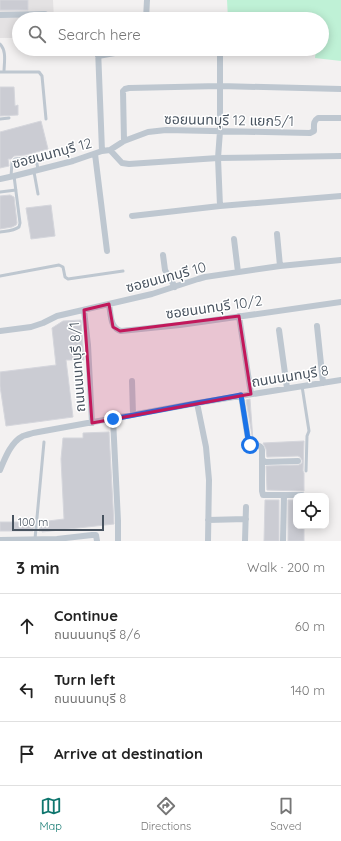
<!DOCTYPE html>
<meta charset="utf-8">
<style>
:root{--surface:#fff;--page:#f6f6f6;--text:#222;--muted:#767676;--line:#e0e0e0;--accent:#0f766e}
body{margin:0;font-family:Quicksand,"Noto Sans Thai",sans-serif;background:var(--page);color:var(--text)}
.controls{position:absolute;right:12px;bottom:12px;display:grid;overflow:hidden;border-radius:8px;box-shadow:0 2px 10px #0003}
.controls button{width:36px;height:36px;display:grid;place-items:center;padding:0;border:0;border-bottom:1px solid var(--line);background:var(--surface);color:var(--text);font:20px sans-serif}
.scale{position:absolute;left:12px;bottom:10px;width:92px;box-sizing:border-box;padding-left:4px;border:2px solid #48535f;border-top:0;font-size:11px;line-height:14px;white-space:nowrap;color:#48535f;-webkit-text-stroke:3px #fff;paint-order:stroke}
.stop{position:absolute;width:12px;height:12px;margin:-9px;border:3px solid #1a73e8;border-radius:50%;background:#fff}
.stop.end{background:#1a73e8;border-color:#fff;box-shadow:0 1px 4px #0008}
.list{margin:0;padding:0;list-style:none}
h2{display:flex;justify-content:space-between;align-items:center;height:52px;margin:0;padding:0 16px;font-size:17px}
h2 small{font-size:13px;font-weight:400;color:var(--muted)}
.list li{display:grid;grid-template-columns:26px 1fr auto;gap:12px;align-items:center;box-sizing:border-box;height:64px;padding:0 16px;border-top:1px solid var(--line)}
.list b{display:block;font-size:15px;white-space:nowrap}
.list p{margin:0;font-size:13px;white-space:nowrap;color:var(--muted)}
.list em{font-size:13px;font-style:normal;color:var(--muted)}
.icon{flex:none;width:22px;height:22px;fill:none;stroke:currentColor;stroke-width:2;stroke-linecap:round;stroke-linejoin:round}
.map{position:relative;flex:none;width:341px;height:541px;overflow:hidden}
.search{position:absolute;background:var(--surface);box-shadow:0 2px 10px #0003;left:12px;right:12px;top:12px;height:44px;display:flex;align-items:center;gap:10px;box-sizing:border-box;padding:0 14px;border-radius:22px;color:var(--muted);font-size:15px}
.sheet{height:244px;background:var(--surface)}
nav{display:flex;justify-content:space-around;align-items:center;box-sizing:border-box;height:56px;border-top:1px solid var(--line);background:var(--surface);font-size:11px;color:var(--muted)}
nav a{display:grid;justify-items:center;gap:2px}
nav .on{color:var(--accent)}
.map>svg:first-child{display:block}
.education{fill:#e4e2e3}
.green{fill:#bff1d6}
.building{fill:#cbccd3;stroke:#d5d6dc}
.lines{fill:none;stroke-linecap:round;stroke-linejoin:round}
.lane{stroke:#bec7d0;stroke-width:3}
.street{stroke:#bec7d0;stroke-width:6}
.route{stroke:#1a73e8;stroke-width:5}
.marked{fill:#c2185b;fill-opacity:0.2;stroke:#c2185b;stroke-width:3;stroke-linejoin:round}
.labels{text-anchor:middle;dominant-baseline:central;stroke-width:3;stroke-linejoin:round;paint-order:stroke}
.street-label{font-size:14px;fill:#48535f;stroke:#fff}
</style>
<div class="map">
<svg width="341" height="541" viewBox="0 0 341 541">
<rect width="100%" height="100%" fill="#f3f1f1"/>
<path class="education" d="M 0,0 L 53,0 L 54,19 L 19,19 L 19,38 L 0,38 Z"/>
<path class="green" d="M 227,0 L 341,0 L 341,61 L 315,58 L 316,49 L 322,49 L 322,19 L 228,19 Z"/>
<path class="building" d="M 0,0 L 28,0 L 28,10 L 0,10 Z
M 0,87 L 14,87 L 15,106 L 18,105 L 18,115 L 0,116 Z
M 41,121 L 48,149 L 25,155 L 14,156 L 11,159 L 8,159 L 9,166 L 0,168 L 0,132 Z
M 10,195 L 14,197 L 17,223 L 16,225 L 12,227 L 0,229 L 0,196 Z
M 51,205 L 55,236 L 31,239 L 26,208 Z
M 81,320 L 84,360 L 66,360 L 73,417 L 6,426 L 0,386 L 0,372 L 56,365 L 52,328 L 63,321 Z
M 250,399 L 253,441 L 246,400 Z
M 109,432 L 114,524 L 42,532 L 42,531 L 39,531 L 40,522 L 64,519 L 61,459 L 63,438 L 83,438 L 83,433 Z
M 304,441 L 303,471 L 304,473 L 304,491 L 267,490 L 266,466 L 299,465 L 302,463 L 302,460 L 300,457 L 298,456 L 267,457 L 266,449 L 263,443 Z
M 265,500 L 279,500 L 279,541 L 264,541 Z
M 288,500 L 296,500 L 296,526 L 304,526 L 304,541 L 288,541 Z
M 0,522 L 34,522 L 33,531 L 0,531 Z"/>
<g class="lines">
<path class="lane" d="M 0,44 C 7,51 4,63 4,72
M 0,72 L 39,72 L 42,76 L 46,119
M 0,119 L 9,118
M 34,172 L 38,194
M 11,177 L 12,162 L 15,159 L 34,157 L 36,159 L 38,169
M 0,192 L 16,190
M 0,232 C 7,231 14,231 19,227 L 20,223 L 14,176
M 0,276 L 59,265 L 63,267 L 65,277 L 68,279 L 123,271
M 302,386 L 309,431 L 307,436 L 306,471
M 35,539 L 44,442"/>
<path class="street" d="M 0,15 L 45,14
M 146,19 L 147,0
M 98,49 L 102,151
M 220,49 L 220,131 L 218,158 L 220,206
M 98,56 L 137,49
M 124,141 L 123,91 L 125,89 L 129,88 L 220,86 L 341,89
M 110,150 L 122,163 L 129,164 L 218,158 L 341,156
M 95,154 L 107,251
M 0,179 L 14,176 L 73,161 L 102,151 L 110,150 L 124,141 L 148,132 L 166,130 L 310,133 L 314,131 C 314,125 313,121 318,118 L 341,118
M 132,216 L 220,206 L 341,196
M 277,234 L 280,266
M 234,239 L 238,272
M 163,255 L 165,270 L 175,287
M 109,304 C 111,315 110,328 121,331 L 180,325 L 341,302
M 84,310 L 88,345 L 92,423
M 239,316 L 251,394
M 317,326 L 323,383
M 279,330 L 287,388
M 0,331 L 31,327 L 43,323 L 57,316 L 152,294 L 198,279 L 205,277 L 280,266 L 341,260
M 132,381 L 133,415
M 241,395 L 248,439 L 250,445 C 255,446 261,444 262,450 L 262,491 L 263,495 L 302,495
M 197,403 L 206,447 L 209,480 L 208,541
M 113,419 L 118,521 L 118,541
M 262,459 L 265,462 L 298,461
M 0,470 C 5,458 11,442 23,436 C 26,435 30,434 33,433 L 197,403 L 341,380
M 208,520 L 246,519
M 0,540 L 57,539 L 92,535 L 96,535 L 97,541
M 245,541 L 246,507
M 283,541 L 284,495"/>
</g>
<g class="lines">
<path class="route" d="M 113,419 L 197,403 L 241,395 L 248,439 L 250,445"/>
</g>
<path class="marked" d="M 109,304 L 113,327 L 120,331 L 239,316 L 251,394 L 92,423 L 84,310 Z"/>
<g class="labels">
<g class="street-label">
<text transform="translate(229 120) rotate(1)">ซอยนนทบุรี 12 แยก5/1</text>
<text transform="translate(52 153) rotate(-15)">ซอยนนทบุรี 12</text>
<text transform="translate(166 277) rotate(-15)">ซอยนนทบุรี 10</text>
<text transform="translate(214 307) rotate(-8)">ซอยนนทบุรี 10/2</text>
<text transform="translate(77 367) rotate(-94)">ถนนนนทบุรี 8/1</text>
<text transform="translate(290 376) rotate(-9)">ถนนนนทบุรี 8</text>
</g>
</g>
</svg>
<div class="controls">
<button><svg class="icon" aria-label="locate" viewBox="0 0 24 24"><circle cx="12" cy="12" r="6"/><path d="M12 2v4M12 18v4M2 12h4M18 12h4"/></svg></button>
</div>
<div class="scale">100 m</div>
<div class="stop" style="left:250px;top:445px"></div>
<div class="stop end" style="left:113px;top:419px"></div>
<div class="search"><svg class="icon" aria-label="search" viewBox="0 0 24 24"><circle cx="10" cy="10" r="6"/><path d="M15 15l6 6"/></svg>Search here</div>
</div>
<section class="sheet">
<h2>3 min<small>Walk · 200 m</small></h2>
<ul class="list">
<li><svg class="icon" aria-label="ahead" viewBox="0 0 24 24"><path d="M12 20V5M6 11l6-6 6 6"/></svg><div><b>Continue</b><p>ถนนนนทบุรี 8/6</p></div><em>60 m</em></li>
<li><svg class="icon" aria-label="left" viewBox="0 0 24 24"><path d="M17 20v-9H6M10 6l-5 5 5 5"/></svg><div><b>Turn left</b><p>ถนนนนทบุรี 8</p></div><em>140 m</em></li>
<li><svg class="icon" aria-label="arrive" viewBox="0 0 24 24"><path d="M6 21V4h12l-3 4 3 4H6"/></svg><div><b>Arrive at destination</b></div></li>
</ul>
</section>
<nav>
<a class="on"><svg class="icon" aria-label="map" viewBox="0 0 24 24"><path d="M3 6l6-2 6 2 6-2v14l-6 2-6-2-6 2zM9 4v14M15 6v14"/></svg>Map</a>
<a><svg class="icon" aria-label="directions" viewBox="0 0 24 24"><path d="M12 3l9 9-9 9-9-9zM9 14v-3h6M13 9l2 2-2 2"/></svg>Directions</a>
<a><svg class="icon" aria-label="saved" viewBox="0 0 24 24"><path d="M7 4h10v16l-5-4-5 4z"/></svg>Saved</a>
</nav>
